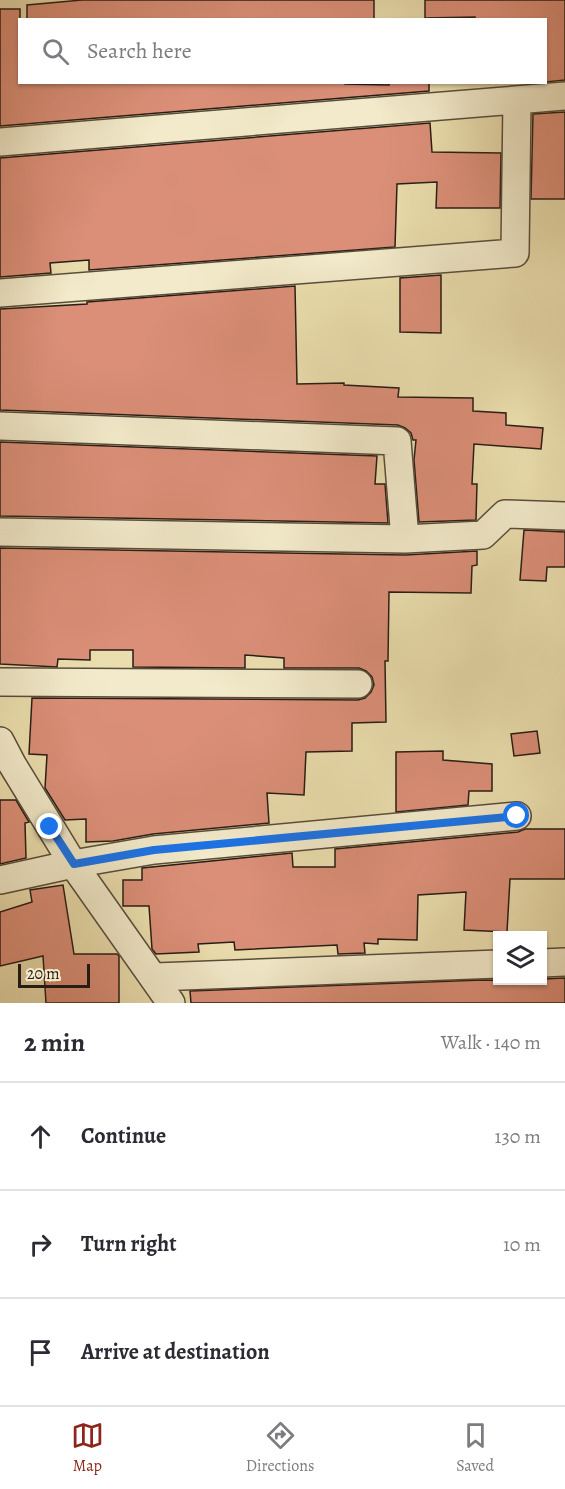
<!DOCTYPE html>
<meta charset="utf-8">
<style>
:root{--surface:#fff;--page:#f7f7f7;--text:#2b2b33;--muted:#7c7c81;--line:#e1e1e2;--accent:#8f2418}
body{margin:0;font-family:Alegreya,serif;background:var(--page);color:var(--text)}
.controls{position:absolute;right:18px;bottom:18px;display:grid;overflow:hidden;border-radius:0px;box-shadow:0 2px 4px #0004}
.controls button{width:54px;height:54px;display:grid;place-items:center;padding:0;border:0;border-bottom:2px solid var(--line);background:var(--surface);color:var(--text);font:30px sans-serif}
.scale{position:absolute;left:18px;bottom:15px;width:72px;box-sizing:border-box;padding-left:6px;border:3px solid #281d15;border-top:0;font-size:16px;line-height:21px;white-space:nowrap;color:#281d15;-webkit-text-stroke:4px #f2eaca;paint-order:stroke}
.stop{position:absolute;width:18px;height:18px;margin:-14px;border:4px solid #1a73e8;border-radius:50%;background:#fff}
.stop.end{background:#1a73e8;border-color:#fff;box-shadow:0 2px 6px #0008}
.list{margin:0;padding:0;list-style:none}
h2{display:flex;justify-content:space-between;align-items:center;height:78px;margin:0;padding:0 24px;font-size:26px}
h2 small{font-size:20px;font-weight:400;color:var(--muted)}
.list li{display:grid;grid-template-columns:39px 1fr auto;gap:18px;align-items:center;box-sizing:border-box;height:108px;padding:0 24px;border-top:2px solid var(--line)}
.list b{display:block;font-size:22px;white-space:nowrap}
.list em{font-size:20px;font-style:normal;color:var(--muted)}
.icon{flex:none;width:33px;height:33px;fill:none;stroke:currentColor;stroke-width:2;stroke-linecap:round;stroke-linejoin:round}
.map{position:relative;flex:none;width:565px;height:1003px;overflow:hidden}
.search{position:absolute;background:var(--surface);box-shadow:0 2px 4px #0004;left:18px;right:18px;top:18px;height:66px;display:flex;align-items:center;gap:15px;box-sizing:border-box;padding:0 21px;border-radius:0px;color:var(--muted);font-size:22px}
.sheet{height:402px;background:var(--surface)}
nav{display:flex;justify-content:space-around;align-items:center;box-sizing:border-box;height:84px;border-top:2px solid var(--line);background:var(--surface);font-size:16px;color:var(--muted)}
nav a{display:grid;justify-items:center;gap:3px}
nav .on{color:var(--accent)}
.map>svg:first-child{display:block}
.building{fill:#db8f78;stroke:#281d15;stroke-width:1.5}
.lines{fill:none;stroke-linecap:round;stroke-linejoin:round}
.minor-casing{stroke:#594d3b;stroke-width:30}
.minor{stroke:#f2eaca;stroke-width:27}
.route{stroke:#1a73e8;stroke-width:8}
</style>
<div class="map">
<svg width="565" height="1003" viewBox="0 0 565 1003">
<rect width="100%" height="100%" fill="#ebdeae"/>
<filter id="stains"><feTurbulence type="fractalNoise" baseFrequency=".00333" numOctaves="4"/><feColorMatrix values="0 0 0 0 .2 0 0 0 0 .09 0 0 0 0 .02 0 0 0 .5 -.17"/></filter>
<radialGradient id="worn" r=".72"><stop offset=".6" stop-color="#630" stop-opacity="0"/><stop offset="1" stop-color="#630" stop-opacity=".3"/></radialGradient>
<path class="building" d="M 82,0 L 374,0 L 374,20 L 27,20 L 27,5 Z
M 425,0 L 565,0 L 565,80 L 546,82 L 546,20 L 475,20 L 475,17 L 425,18 Z
M 0,9 L 20,9 L 20,82 L 345,82 L 345,84 L 389,85 L 389,82 L 429,82 L 429,91 L 0,126 Z
M 565,112 L 565,199 L 531,199 L 533,114 Z
M 430,123 L 432,152 L 501,153 L 500,208 L 436,208 L 437,182 L 397,184 L 395,247 L 89,270 L 89,260 L 50,263 L 51,273 L 0,277 L 0,158 Z
M 441,275 L 441,333 L 400,332 L 400,278 Z
M 295,286 L 297,384 L 344,383 L 344,385 L 399,388 L 398,397 L 473,398 L 473,411 L 506,413 L 506,425 L 543,428 L 541,449 L 474,444 L 472,484 L 477,484 L 476,520 L 419,522 L 414,460 L 416,440 L 413,440 L 411,433 L 405,428 L 398,425 L 0,410 L 0,309 L 87,304 L 87,302 Z
M 0,442 L 377,456 L 375,484 L 385,484 L 388,523 L 0,516 Z
M 524,530 L 565,532 L 565,567 L 547,567 L 546,581 L 520,580 Z
M 0,548 L 405,555 L 477,551 L 477,565 L 472,566 L 471,593 L 389,592 L 388,661 L 385,661 L 386,722 L 352,723 L 352,751 L 306,752 L 304,795 L 267,793 L 269,823 L 153,834 L 113,841 L 86,842 L 86,819 L 65,820 L 45,788 L 47,755 L 29,754 L 32,698 L 358,700 L 365,698 L 371,692 L 374,685 L 372,677 L 366,671 L 359,668 L 284,668 L 284,658 L 245,655 L 245,668 L 133,667 L 133,650 L 90,650 L 90,660 L 58,659 L 57,667 L 0,664 Z
M 537,731 L 540,753 L 514,756 L 511,734 Z
M 443,751 L 443,760 L 492,764 L 492,791 L 469,791 L 468,805 L 396,812 L 396,752 Z
M 0,800 L 16,800 L 29,822 L 25,823 L 26,858 L 0,864 Z
M 525,829 L 565,829 L 565,879 L 510,879 L 507,932 L 464,930 L 466,892 L 418,895 L 417,940 L 378,939 L 378,944 L 364,943 L 365,953 L 338,954 L 337,945 L 235,950 L 234,942 L 198,944 L 199,952 L 156,954 L 152,949 L 149,906 L 123,906 L 123,880 L 142,880 L 142,868 L 292,853 L 293,867 L 335,867 L 335,849 L 518,832 Z
M 63,885 L 74,954 L 117,954 L 119,956 L 119,1003 L 46,1003 L 43,956 L 0,966 L 0,912 L 32,902 L 30,890 Z
M 565,978 L 565,1003 L 191,1003 L 190,991 L 482,980 L 543,981 L 543,979 Z"/>
<g class="lines">
<g class="minor-casing">
<path id="minor" d="M 0,142 L 565,96
M 0,293 L 515,253 L 517,100
M 0,426 L 397,441 L 405,539
M 0,532 L 405,539 L 483,535 L 505,514 L 565,516
M 0,682 L 358,684
M 0,741 L 12,764 L 73,864 L 171,1003
M 0,880 L 73,864 L 154,850 L 517,816
M 542,963 L 565,962
M 155,977 L 498,964"/>
</g>
<use href="#minor" class="minor"/>
</g>
<g class="lines">
<path class="route" d="M 50,827 L 74,864 L 154,850 L 517,816"/>
</g>
<rect width="100%" height="100%" filter="url(#stains)"/>
<rect width="100%" height="100%" fill="url(#worn)"/>
</svg>
<div class="controls">
<button><svg class="icon" aria-label="layers" viewBox="0 0 24 24"><path d="M12 4l9 5-9 5-9-5zM3 14l9 5 9-5"/></svg></button>
</div>
<div class="scale">20 m</div>
<div class="stop" style="left:517px;top:816px"></div>
<div class="stop end" style="left:50px;top:827px"></div>
<div class="search"><svg class="icon" aria-label="search" viewBox="0 0 24 24"><circle cx="10" cy="10" r="6"/><path d="M15 15l6 6"/></svg>Search here</div>
</div>
<section class="sheet">
<h2>2 min<small>Walk · 140 m</small></h2>
<ul class="list">
<li><svg class="icon" aria-label="ahead" viewBox="0 0 24 24"><path d="M12 20V5M6 11l6-6 6 6"/></svg><div><b>Continue</b></div><em>130 m</em></li>
<li><svg class="icon" aria-label="right" viewBox="0 0 24 24"><path d="M7 20v-9h11M14 6l5 5-5 5"/></svg><div><b>Turn right</b></div><em>10 m</em></li>
<li><svg class="icon" aria-label="arrive" viewBox="0 0 24 24"><path d="M6 21V4h12l-3 4 3 4H6"/></svg><div><b>Arrive at destination</b></div></li>
</ul>
</section>
<nav>
<a class="on"><svg class="icon" aria-label="map" viewBox="0 0 24 24"><path d="M3 6l6-2 6 2 6-2v14l-6 2-6-2-6 2zM9 4v14M15 6v14"/></svg>Map</a>
<a><svg class="icon" aria-label="directions" viewBox="0 0 24 24"><path d="M12 3l9 9-9 9-9-9zM9 14v-3h6M13 9l2 2-2 2"/></svg>Directions</a>
<a><svg class="icon" aria-label="saved" viewBox="0 0 24 24"><path d="M7 4h10v16l-5-4-5 4z"/></svg>Saved</a>
</nav>
